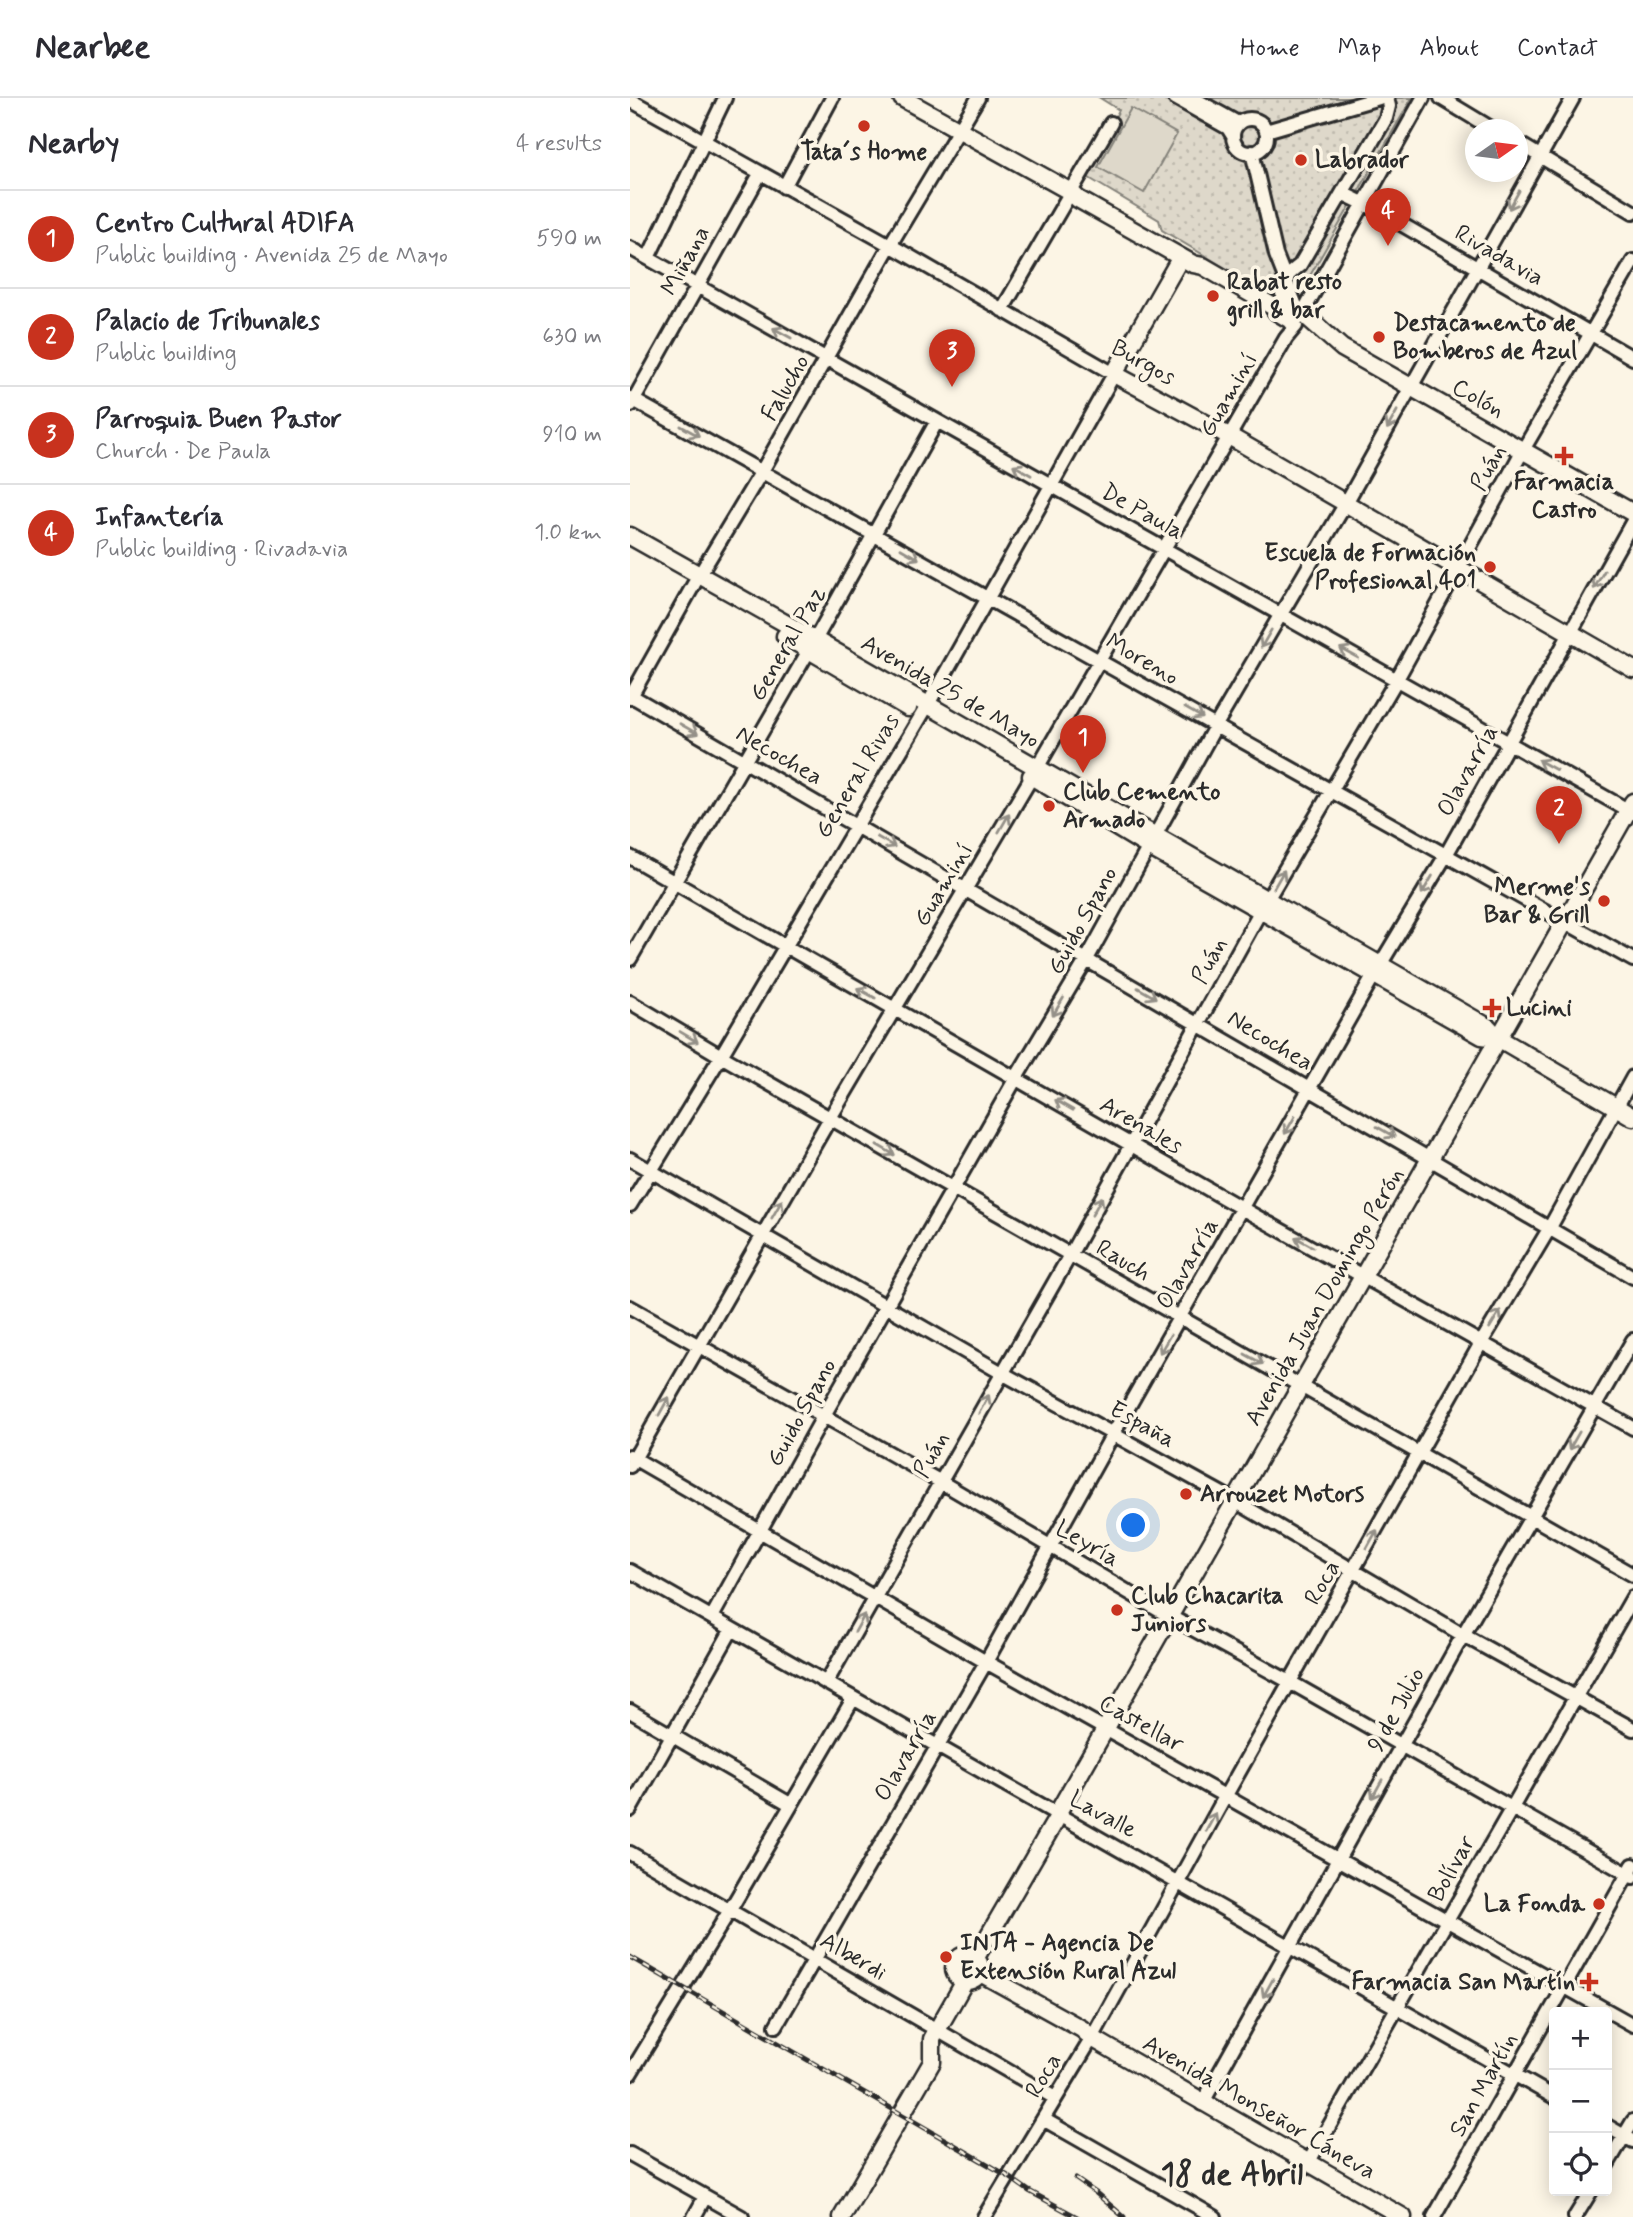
<!DOCTYPE html>
<meta charset="utf-8">
<style>
:root{--surface:#fff;--page:#f2f2f3;--text:#2b2b33;--muted:#7c7c81;--line:#e1e1e2;--accent:#c8321e}
body{margin:0;font-family:Mynerve,sans-serif;background:var(--page);color:var(--text)}
.controls{position:absolute;right:21px;bottom:21px;display:grid;overflow:hidden;border-radius:7px;box-shadow:0 4px 18px #0003}
.controls button{width:63px;height:63px;display:grid;place-items:center;padding:0;border:0;border-bottom:2px solid var(--line);background:var(--surface);color:var(--text);font:35px sans-serif}
.compass{position:absolute;left:835px;top:21px;width:63px;height:63px;border-radius:50%;background:var(--surface);box-shadow:0 4px 18px #0003;rotate:76deg}
.you{position:absolute;left:504px;top:1428px;width:24px;height:24px;margin:-18px;border:5px solid #fff;border-radius:50%;background:#1a73e8;box-shadow:0 0 0 10px #1a73e833}
.badge{display:grid;place-items:center;width:46px;height:46px;border-radius:50%;background:var(--accent);color:#fff;font-size:23px;font-weight:700}
.pin{position:absolute;translate:-50% -58px;filter:drop-shadow(0 2px 4px #0008)}
.pin::after{content:'';position:absolute;top:37px;width:24px;height:21px;background:inherit;clip-path:polygon(0 0,100% 0,50% 100%)}
.list{margin:0;padding:0;list-style:none}
h2{display:flex;justify-content:space-between;align-items:center;height:91px;margin:0;padding:0 28px;font-size:30px}
h2 small{font-size:23px;font-weight:400;color:var(--muted)}
.list li{display:grid;grid-template-columns:46px 1fr auto;gap:21px;align-items:center;box-sizing:border-box;height:98px;padding:0 28px;border-top:2px solid var(--line)}
.list b{display:block;font-size:26px;white-space:nowrap}
.list p{margin:0;font-size:23px;white-space:nowrap;color:var(--muted)}
.list em{font-size:23px;font-style:normal;color:var(--muted)}
.icon{flex:none;width:38px;height:38px;fill:none;stroke:currentColor;stroke-width:2;stroke-linecap:round;stroke-linejoin:round}
.map{position:relative;flex:none;width:1003px;height:2119px;overflow:hidden}
header{display:flex;align-items:center;gap:42px;box-sizing:border-box;height:98px;padding:0 35px;background:var(--surface);border-bottom:2px solid var(--line)}
header strong{font-size:33px}
nav{display:flex;gap:38px;margin-inline-start:auto;font-size:24px}
main{display:flex}
aside{flex:1;background:var(--surface)}
.map>svg:first-child{display:block}
.park{fill:url(#park-dots);stroke:#84827a;stroke-width:2}
.garden{fill:#ded8ca;stroke:#84827a;stroke-width:2}
.lines{fill:none;stroke-linecap:round;stroke-linejoin:round}
.minor-casing{stroke:#2b2b2b;stroke-width:18}
.major-casing{stroke:#2b2b2b;stroke-width:21}
.minor{stroke:#fcf5e5;stroke-width:12}
.major{stroke:#fcf5e5;stroke-width:16}
.rail-casing{stroke:#2b2b2b;stroke-width:5}
.rail{stroke:#fcf5e5;stroke-width:2.5;stroke-dasharray:8;stroke-linecap:butt}
.oneway{stroke:#949088}
.poi-dot{fill:#c8321e;stroke:#fcf5e5;stroke-width:2.5}
.labels{text-anchor:middle;dominant-baseline:central;stroke-width:7;stroke-linejoin:round;paint-order:stroke}
.poi-label{font-size:24px;font-weight:bold;fill:#2b2b2b;stroke:#fcf5e5;text-anchor:start}
.street-label{font-size:24px;fill:#2b2b2b;stroke:#fcf5e5}
.district-label{font-size:32px;font-weight:bold;fill:#2b2b2b;stroke:#fcf5e5}
</style>
<header>
<strong>Nearbee</strong>
<nav><a>Home</a><a>Map</a><a>About</a><a>Contact</a></nav>
</header>
<main>
<aside>
<h2>Nearby<small>4 results</small></h2>
<ul class="list">
<li><span class="badge">1</span><div><b>Centro Cultural ADIFA</b><p>Public building · Avenida 25 de Mayo</p></div><em>590 m</em></li>
<li><span class="badge">2</span><div><b>Palacio de Tribunales</b><p>Public building</p></div><em>630 m</em></li>
<li><span class="badge">3</span><div><b>Parroquia Buen Pastor</b><p>Church · De Paula</p></div><em>910 m</em></li>
<li><span class="badge">4</span><div><b>Infantería</b><p>Public building · Rivadavia</p></div><em>1.0 km</em></li>
</ul>
</aside>
<div class="map">
<svg width="1003" height="2119" viewBox="0 0 1003 2119">
<defs>
<pattern id="park-dots" width="8" height="8" patternUnits="userSpaceOnUse" patternTransform="scale(1.75)"><rect width="8" height="8" fill="#ded8ca"/><path d="M2 2h.1M6 6h.1" fill="none" stroke="#bfbaae" stroke-width="1.8" stroke-linecap="round"/></pattern>
</defs>
<rect width="100%" height="100%" fill="#fcf5e5"/>
<filter id="ink" filterUnits="userSpaceOnUse"><feTurbulence type="fractalNoise" baseFrequency=".0143" numOctaves="2"/><feDisplacementMap in="SourceGraphic" scale="14" xChannelSelector="R" yChannelSelector="G"/><feConvolveMatrix kernelMatrix="1 2 1 2 8 2 1 2 1" color-interpolation-filters="sRGB"/></filter>
<g filter="url(#ink)">
<path class="park" d="M 470,0 L 782,0 L 670,195 L 644,199 L 532,132 L 529,122 L 454,77 L 489,12 Z"/>
<path class="garden" d="M 501,10 L 547,36 L 514,95 L 468,69 Z"/>
<g class="lines">
<g class="minor-casing">
<path id="minor" d="M 545,0 L 598,30 L 603,38
M 563,0 L 608,25
M 811,0 L 864,32
M 0,2 L 260,147 L 484,276 L 297,608 L 91,958 L 0,1107
M603 38a17 17 0 1 1 34 0a17 17 0 1 1-34 0Z
M 636,33 L 749,0
M 888,45 L 1003,114
M 622,54 L 646,157 L 668,213
M 154,89 L 202,0
M 712,95 L 745,111 L 1003,260
M 0,150 L 1003,715
M 18,160 L 95,0
M 372,212 L 481,25
M 665,214 C 644,193 648,184 670,167 L 756,20 L 759,8 L 757,0
M 673,214 L 793,0
M 0,300 L 1003,862
M 1,307 L 130,76
M 0,597 L 1003,1179
M 0,600 L 64,486 L 132,373 L 260,147 L 348,0
M 0,759 L 613,1111 L 1003,1330
M 0,861 L 185,542 L 307,323
M 0,904 L 91,958 L 1003,1477
M 0,1061 L 372,1275 L 605,1403 L 833,1537 L 1003,1631
M 0,1209 L 311,1384 L 539,1518 L 660,1584 L 1003,1779
M 0,1358 L 356,1564 L 1003,1927
M 0,1368 L 200,1020 L 407,670 L 656,240 L 666,228
M 0,1473 L 924,1999
M 82,1519 L 193,1319 L 386,980 L 457,861 L 586,627 L 716,405 L 943,0
M 196,1585 L 440,1157 L 631,812 L 767,581 L 893,352 L 1003,163
M 0,1613 L 160,1706
M 0,1712 L 102,1531
M 0,1755 L 425,2000
M 146,1928 L 356,1564 L 483,1336 L 744,877 L 816,757 L 1003,423
M 0,1976 L 100,1812 L 223,1601
M 572,2006 L 833,1537 L 1003,1242
M 413,2021 L 585,2119
M 977,2028 L 1003,2043
M 0,2056 L 112,2119
M 678,2065 L 1003,1499
M 977,2067 L 1003,2023
M 64,2119 L 75,2099
M 354,2119 L 462,1940 L 596,1697 L 851,1245 L 919,1131 L 1003,979
M 804,2119 L 1003,1767
M 945,2119 L 961,2093"/>
</g>
<g class="major-casing">
<path id="major" d="M 272,0 L 441,94 L 448,101 L 563,166 L 573,168 L 642,208 L 647,214 L 662,223
M 551,159 L 484,276 L 599,338 L 1003,571
M 677,219 L 712,250 L 1003,415
M 0,438 L 185,542 L 858,929 L 868,940 L 1003,1019
M 155,538 L 278,610
M 401,678 L 519,749 L 852,938 L 868,940
M324 1870a13 13 0 1 1 26 0a13 13 0 1 1-26 0Z
M 345,1861 L 427,1720 L 427,1716 L 1003,704
M 349,1869 L 354,1877 L 452,1931 L 462,1940 L 773,2119
M 212,2119 L 302,1964 L 302,1941 L 335,1883"/>
</g>
<use href="#minor" class="minor"/>
<use href="#major" class="major"/>
<g class="rail-casing">
<path id="rail" d="M 0,1859 L 378,2078 L 399,2093 L 447,2119
M 446,2081 L 466,2095 L 494,2119"/>
</g>
<use href="#rail" class="rail"/>
</g>
<defs><path id="oneway-shaft" d="M-6 0H5M1.5-3L5.5 0L1.5 3" fill="none" stroke-width="1.6" stroke-linecap="round" stroke-linejoin="round" transform="scale(1.75)"/></defs>
<g class="oneway">
<use href="#oneway-shaft" transform="translate(884 102) rotate(119)"/>
<use href="#oneway-shaft" transform="translate(152 235) rotate(-151)"/>
<use href="#oneway-shaft" transform="translate(762 322) rotate(119)"/>
<use href="#oneway-shaft" transform="translate(60 333) rotate(29)"/>
<use href="#oneway-shaft" transform="translate(392 372) rotate(-150)"/>
<use href="#oneway-shaft" transform="translate(280 456) rotate(30)"/>
<use href="#oneway-shaft" transform="translate(969 482) rotate(120)"/>
<use href="#oneway-shaft" transform="translate(636 541) rotate(120)"/>
<use href="#oneway-shaft" transform="translate(719 555) rotate(-151)"/>
<use href="#oneway-shaft" transform="translate(564 615) rotate(30)"/>
<use href="#oneway-shaft" transform="translate(59 631) rotate(30)"/>
<use href="#oneway-shaft" transform="translate(917 667) rotate(-151)"/>
<use href="#oneway-shaft" transform="translate(374 725) rotate(-60)"/>
<use href="#oneway-shaft" transform="translate(256 744) rotate(30)"/>
<use href="#oneway-shaft" transform="translate(649 781) rotate(-60)"/>
<use href="#oneway-shaft" transform="translate(797 787) rotate(121)"/>
<use href="#oneway-shaft" transform="translate(236 895) rotate(-151)"/>
<use href="#oneway-shaft" transform="translate(517 895) rotate(30)"/>
<use href="#oneway-shaft" transform="translate(428 909) rotate(121)"/>
<use href="#oneway-shaft" transform="translate(59 939) rotate(31)"/>
<use href="#oneway-shaft" transform="translate(434 1007) rotate(-150)"/>
<use href="#oneway-shaft" transform="translate(660 1027) rotate(120)"/>
<use href="#oneway-shaft" transform="translate(756 1034) rotate(30)"/>
<use href="#oneway-shaft" transform="translate(256 1052) rotate(30)"/>
<use href="#oneway-shaft" transform="translate(467 1108) rotate(-61)"/>
<use href="#oneway-shaft" transform="translate(147 1111) rotate(-60)"/>
<use href="#oneway-shaft" transform="translate(674 1144) rotate(-151)"/>
<use href="#oneway-shaft" transform="translate(865 1221) rotate(-59)"/>
<use href="#oneway-shaft" transform="translate(535 1246) rotate(120)"/>
<use href="#oneway-shaft" transform="translate(624 1261) rotate(29)"/>
<use href="#oneway-shaft" transform="translate(354 1306) rotate(-61)"/>
<use href="#oneway-shaft" transform="translate(34 1308) rotate(-61)"/>
<use href="#oneway-shaft" transform="translate(944 1343) rotate(120)"/>
<use href="#oneway-shaft" transform="translate(742 1441) rotate(-61)"/>
<use href="#oneway-shaft" transform="translate(230 1525) rotate(-61)"/>
<use href="#oneway-shaft" transform="translate(747 1691) rotate(119)"/>
<use href="#oneway-shaft" transform="translate(581 1724) rotate(-62)"/>
<use href="#oneway-shaft" transform="translate(638 1890) rotate(119)"/>
</g>
</g>
<g class="poi-dot">
<circle cx="234" cy="28" r="7"/>
<circle cx="671" cy="62" r="7"/>
<circle cx="583" cy="198" r="7"/>
<circle cx="749" cy="239" r="7"/>
<path d="M930.5 347.5h7v7h7v7h-7v7h-7v-7h-7v-7h7z"/>
<circle cx="860" cy="469" r="7"/>
<circle cx="419" cy="708" r="7"/>
<circle cx="974" cy="803" r="7"/>
<path d="M858.5 899.5h7v7h7v7h-7v7h-7v-7h-7v-7h7z"/>
<circle cx="556" cy="1396" r="7"/>
<circle cx="487" cy="1512" r="7"/>
<circle cx="969" cy="1806" r="7"/>
<circle cx="316" cy="1859" r="7"/>
<path d="M955.5 1873.5h7v7h7v7h-7v7h-7v-7h-7v-7h7z"/>
</g>
<g class="labels">
<g class="poi-label">
<text x="234" y="54" text-anchor="middle">Tata´s Home</text>
<text x="685" y="62">Labrador</text>
<text x="597" y="184">Rabat resto<tspan x="597" dy="28">grill &amp; bar</tspan></text>
<text x="763" y="225">Destacamento de<tspan x="763" dy="28">Bomberos de Azul</tspan></text>
<text x="934" y="384" text-anchor="middle">Farmacia<tspan x="934" dy="28">Castro</tspan></text>
<text x="846" y="455" text-anchor="end">Escuela de Formación<tspan x="846" dy="28">Profesional 401</tspan></text>
<text x="433" y="694">Club Cemento<tspan x="433" dy="28">Armado</tspan></text>
<text x="960" y="789" text-anchor="end">Merme's<tspan x="960" dy="28">Bar &amp; Grill</tspan></text>
<text x="876" y="910">Lucini</text>
<text x="570" y="1396">Arrouzet Motors</text>
<text x="501" y="1498">Club Chacarita<tspan x="501" dy="28">Juniors</tspan></text>
<text x="955" y="1806" text-anchor="end">La Fonda</text>
<text x="330" y="1845">INTA - Agencia De<tspan x="330" dy="28">Extensión Rural Azul</tspan></text>
<text x="945" y="1884" text-anchor="end">Farmacia San Martín</text>
</g>
<g class="street-label">
<text transform="translate(869 158) rotate(30)">Rivadavia</text>
<text transform="translate(56 163) rotate(-61)">Miñana</text>
<text transform="translate(513 265) rotate(29)">Burgos</text>
<text transform="translate(156 290) rotate(-60)">Falucho</text>
<text transform="translate(599 297) rotate(-60)">Guaminí</text>
<text transform="translate(848 301) rotate(29)">Colón</text>
<text transform="translate(859 370) rotate(-61)">Puán</text>
<text transform="translate(512 414) rotate(29)">De Paula</text>
<text transform="translate(158 546) rotate(-60)">General Paz</text>
<text transform="translate(512 562) rotate(30)">Moreno</text>
<text transform="translate(320 594) rotate(30)">Avenida 25 de Mayo</text>
<text transform="translate(149 658) rotate(30)">Necochea</text>
<text transform="translate(838 673) rotate(-61)">Olavarría</text>
<text transform="translate(228 678) rotate(-59)">General Rivas</text>
<text transform="translate(314 787) rotate(-59)">Guaminí</text>
<text transform="translate(453 823) rotate(-61)">Guido Spano</text>
<text transform="translate(580 863) rotate(-62)">Puán</text>
<text transform="translate(640 943) rotate(31)">Necochea</text>
<text transform="translate(511 1028) rotate(30)">Arenales</text>
<text transform="translate(493 1163) rotate(30)">Rauch</text>
<text transform="translate(558 1166) rotate(-60)">Olavarría</text>
<text transform="translate(695 1199) rotate(-60)">Avenida Juan Domingo Perón</text>
<text transform="translate(172 1315) rotate(-61)">Guido Spano</text>
<text transform="translate(512 1327) rotate(29)">España</text>
<text transform="translate(302 1357) rotate(-61)">Puán</text>
<text transform="translate(457 1446) rotate(30)">Leyría</text>
<text transform="translate(693 1485) rotate(-60)">Roca</text>
<text transform="translate(767 1612) rotate(-61)">9 de Julio</text>
<text transform="translate(511 1626) rotate(29)">Castellar</text>
<text transform="translate(276 1658) rotate(-60)">Olavarría</text>
<text transform="translate(473 1717) rotate(29)">Lavalle</text>
<text transform="translate(822 1771) rotate(-61)">Bolívar</text>
<text transform="translate(223 1859) rotate(30)">Alberdi</text>
<text transform="translate(414 1978) rotate(-59)">Roca</text>
<text transform="translate(854 1987) rotate(-61)">San Martín</text>
<text transform="translate(629 2010) rotate(30)">Avenida Monseñor Cáneva</text>
</g>
<g class="district-label">
<text x="602" y="2077">18 de Abril</text>
</g>
</g>
</svg>
<div class="controls">
<button>+</button>
<button>−</button>
<button><svg class="icon" aria-label="locate" viewBox="0 0 24 24"><circle cx="12" cy="12" r="6"/><path d="M12 2v4M12 18v4M2 12h4M18 12h4"/></svg></button>
</div>
<svg class="compass" viewBox="-18 -18 36 36"><path d="M0-13l5 13h-10z" fill="#e53935"/><path d="M0 13l5-13h-10z" fill="#7c7c81"/></svg>
<div class="you"></div>
<div class="pin badge" style="left:453px;top:675px">1</div>
<div class="pin badge" style="left:929px;top:746px">2</div>
<div class="pin badge" style="left:322px;top:289px">3</div>
<div class="pin badge" style="left:758px;top:148px">4</div>
</div>
</main>
